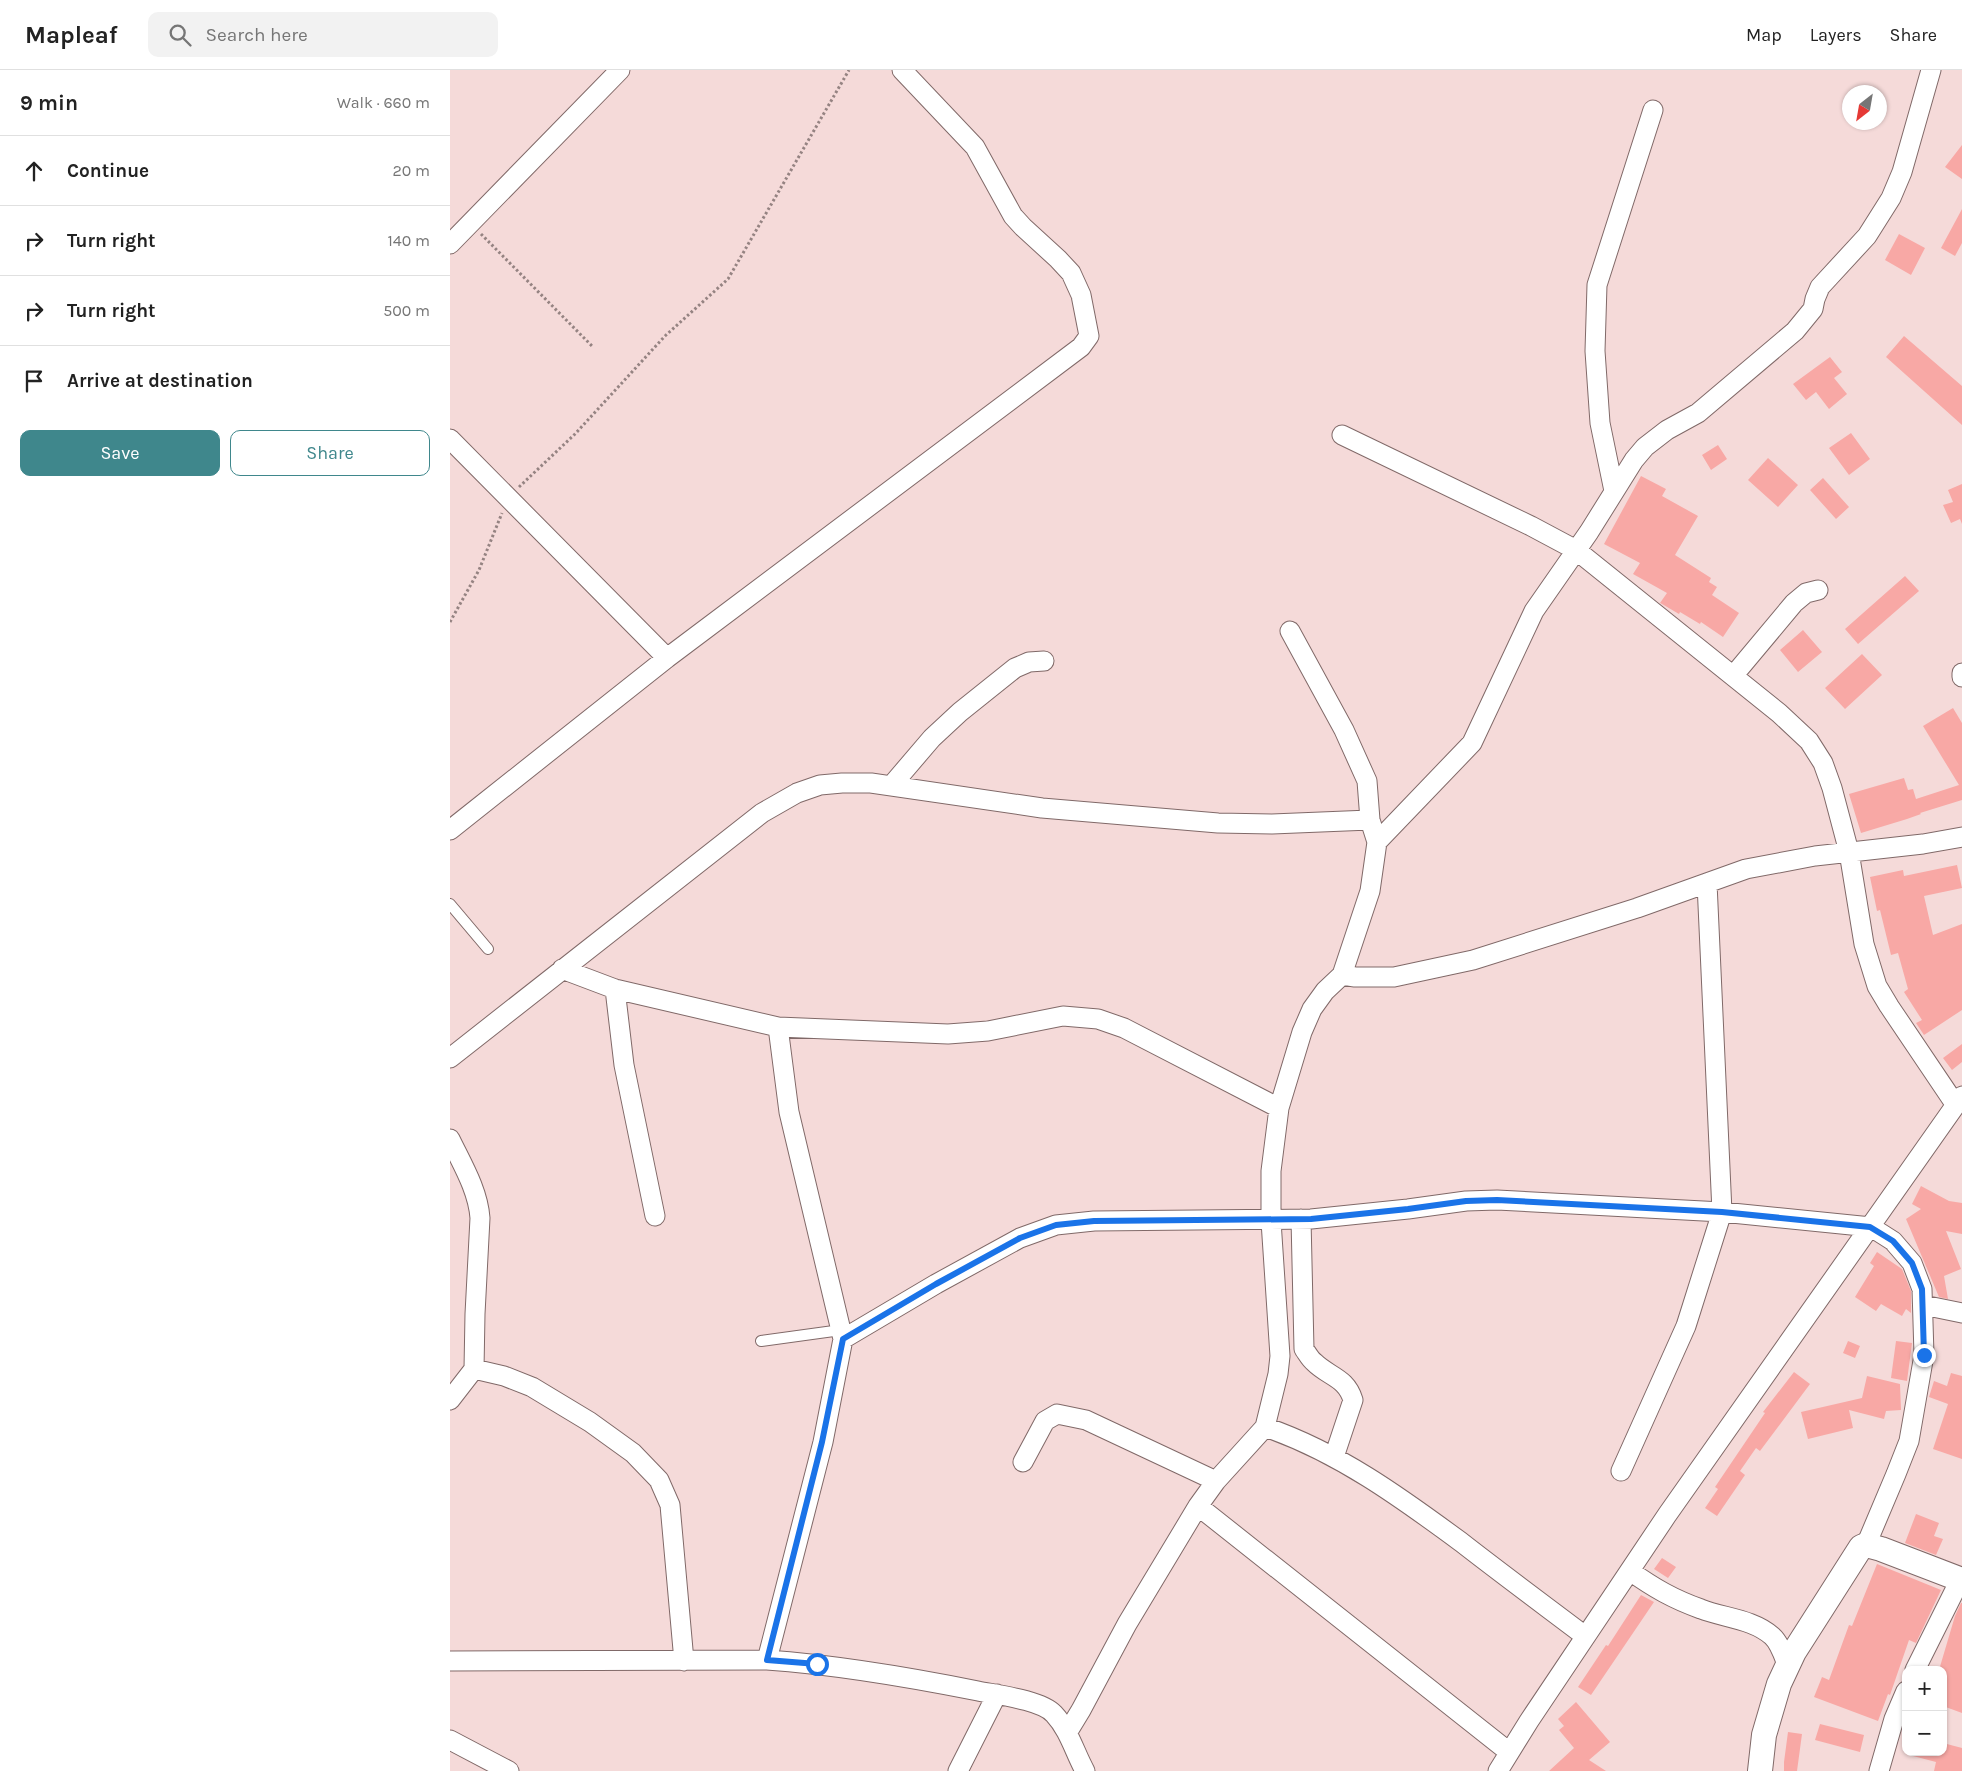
<!DOCTYPE html>
<meta charset="utf-8">
<style>
:root{--surface:#fff;--page:#f2f2f2;--text:#222;--muted:#767676;--line:#e0e0e0;--accent:#3f878c}
body{margin:0;font-family:Karla,sans-serif;background:var(--page);color:var(--text)}
.controls{position:absolute;right:15px;bottom:15px;display:grid;overflow:hidden;border-radius:10px;box-shadow:0 1px 4px #0004}
.controls button{width:45px;height:45px;display:grid;place-items:center;padding:0;border:0;border-bottom:1px solid var(--line);background:var(--surface);color:var(--text);font:25px sans-serif}
.compass{position:absolute;left:1392px;top:15px;width:45px;height:45px;border-radius:50%;background:var(--surface);box-shadow:0 1px 4px #0004;rotate:211deg}
.stop{position:absolute;width:15px;height:15px;margin:-11px;border:4px solid #1a73e8;border-radius:50%;background:#fff}
.stop.end{background:#1a73e8;border-color:#fff;box-shadow:0 1px 5px #0008}
.list{margin:0;padding:0;list-style:none}
h2{display:flex;justify-content:space-between;align-items:center;height:65px;margin:0;padding:0 20px;font-size:21px}
h2 small{font-size:16px;font-weight:400;color:var(--muted)}
.list li{display:grid;grid-template-columns:32px 1fr auto;gap:15px;align-items:center;box-sizing:border-box;height:70px;padding:0 20px;border-top:1px solid var(--line)}
.list b{display:block;font-size:19px;white-space:nowrap}
.list em{font-size:16px;font-style:normal;color:var(--muted)}
.actions{display:flex;gap:10px;padding:15px 20px}
.actions a{flex:1;padding:11px 0;border:1px solid var(--accent);border-radius:10px;text-align:center;font-size:18px;color:var(--accent)}
.actions .main{background:var(--accent);color:#fff}
.icon{flex:none;width:28px;height:28px;fill:none;stroke:currentColor;stroke-width:2;stroke-linecap:round;stroke-linejoin:round}
.map{position:relative;flex:none;width:1512px;height:1701px;overflow:hidden}
header{display:flex;align-items:center;gap:30px;box-sizing:border-box;height:70px;padding:0 25px;background:var(--surface);border-bottom:1px solid var(--line)}
header strong{font-size:24px}
nav{display:flex;gap:28px;margin-inline-start:auto;font-size:18px}
.search{width:350px;height:45px;background:var(--page);display:flex;align-items:center;gap:12px;box-sizing:border-box;padding:0 18px;border-radius:10px;color:var(--muted);font-size:19px}
main{display:flex}
aside{flex:1;background:var(--surface)}
.map>svg:first-child{display:block}
.building{fill:#f8a8a5}
.lines{fill:none;stroke-linecap:round;stroke-linejoin:round}
.service-casing{stroke:#806968;stroke-width:12}
.minor-casing{stroke:#806968;stroke-width:21}
.tertiary-casing{stroke:#806968;stroke-width:26}
.path{stroke:#958382;stroke-width:3;stroke-dasharray:2.5 2.5;stroke-linecap:butt}
.service{stroke:#fff;stroke-width:10}
.minor{stroke:#fff;stroke-width:19}
.tertiary{stroke:#fff;stroke-width:24}
.route{stroke:#1a73e8;stroke-width:6}
</style>
<header>
<strong>Mapleaf</strong>
<div class="search"><svg class="icon" aria-label="search" viewBox="0 0 24 24"><circle cx="10" cy="10" r="6"/><path d="M15 15l6 6"/></svg>Search here</div>
<nav><a>Map</a><a>Layers</a><a>Share</a></nav>
</header>
<main>
<aside>
<h2>9 min<small>Walk · 660 m</small></h2>
<ul class="list">
<li><svg class="icon" aria-label="ahead" viewBox="0 0 24 24"><path d="M12 20V5M6 11l6-6 6 6"/></svg><div><b>Continue</b></div><em>20 m</em></li>
<li><svg class="icon" aria-label="right" viewBox="0 0 24 24"><path d="M7 20v-9h11M14 6l5 5-5 5"/></svg><div><b>Turn right</b></div><em>140 m</em></li>
<li><svg class="icon" aria-label="right" viewBox="0 0 24 24"><path d="M7 20v-9h11M14 6l5 5-5 5"/></svg><div><b>Turn right</b></div><em>500 m</em></li>
<li><svg class="icon" aria-label="arrive" viewBox="0 0 24 24"><path d="M6 21V4h12l-3 4 3 4H6"/></svg><div><b>Arrive at destination</b></div></li>
</ul>
<div class="actions"><a class="main">Save</a><a>Share</a></div>
</aside>
<div class="map">
<svg width="1512" height="1701" viewBox="0 0 1512 1701">
<rect width="100%" height="100%" fill="#f5dad9"/>
<path class="building" d="M 1512,75 L 1512,109 L 1495,97 Z
M 1512,139 L 1512,173 L 1505,186 L 1491,178 Z
M 1449,164 L 1475,178 L 1461,205 L 1435,190 Z
M 1454,266 L 1512,316 L 1512,355 L 1436,287 Z
M 1380,287 L 1392,302 L 1384,308 L 1397,324 L 1379,339 L 1366,322 L 1356,330 L 1343,314 Z
M 1401,363 L 1420,389 L 1399,405 L 1379,378 Z
M 1268,375 L 1277,389 L 1261,400 L 1252,385 Z
M 1318,388 L 1348,415 L 1328,437 L 1298,410 Z
M 1191,406 L 1216,419 L 1212,426 L 1248,446 L 1225,485 L 1261,508 L 1259,512 L 1267,517 L 1262,525 L 1289,543 L 1273,567 L 1251,552 L 1250,554 L 1230,542 L 1229,544 L 1212,534 L 1210,533 L 1217,523 L 1183,504 L 1190,493 L 1154,474 Z
M 1373,408 L 1399,437 L 1386,449 L 1360,420 Z
M 1512,414 L 1512,454 L 1510,449 L 1501,453 L 1493,435 L 1503,432 L 1498,420 Z
M 1455,506 L 1469,521 L 1408,574 L 1395,559 Z
M 1353,560 L 1372,582 L 1348,602 L 1330,580 Z
M 1412,584 L 1432,605 L 1395,639 L 1375,618 Z
M 1503,638 L 1512,653 L 1512,730 L 1470,743 L 1471,744 L 1457,749 L 1411,763 L 1399,724 L 1454,708 L 1458,720 L 1463,719 L 1466,729 L 1509,715 L 1473,656 Z
M 1507,795 L 1512,818 L 1474,826 L 1483,865 L 1512,854 L 1512,940 L 1474,965 L 1466,953 L 1472,950 L 1454,922 L 1458,919 L 1448,883 L 1441,885 L 1430,840 L 1427,841 L 1420,807 L 1453,800 L 1454,806 Z
M 1512,974 L 1512,992 L 1502,1000 L 1493,988 Z
M 1471,1116 L 1499,1131 L 1512,1133 L 1512,1164 L 1496,1161 L 1511,1199 L 1494,1206 L 1498,1229 L 1489,1227 L 1456,1149 L 1471,1139 L 1462,1134 Z
M 1427,1182 L 1452,1199 L 1461,1221 L 1461,1243 L 1456,1239 L 1452,1246 L 1431,1234 L 1426,1241 L 1405,1227 L 1424,1196 L 1420,1193 Z
M 1398,1271 L 1410,1276 L 1405,1288 L 1393,1283 Z
M 1446,1271 L 1462,1273 L 1457,1311 L 1441,1308 Z
M 1344,1302 L 1360,1314 L 1310,1381 L 1306,1378 L 1290,1401 L 1295,1405 L 1267,1446 L 1255,1438 L 1268,1419 L 1265,1417 L 1315,1343 L 1313,1342 Z
M 1501,1303 L 1512,1306 L 1512,1389 L 1483,1379 L 1498,1334 L 1479,1327 L 1484,1311 L 1497,1316 Z
M 1417,1306 L 1450,1314 L 1451,1340 L 1436,1341 L 1434,1349 L 1399,1340 L 1403,1358 L 1358,1369 L 1351,1342 L 1412,1328 Z
M 1466,1444 L 1489,1453 L 1484,1466 L 1493,1469 L 1486,1485 L 1455,1473 Z
M 1212,1488 L 1226,1497 L 1218,1508 L 1204,1499 Z
M 1427,1494 L 1491,1520 L 1466,1573 L 1459,1570 L 1440,1625 L 1438,1624 L 1428,1651 L 1364,1627 L 1372,1607 L 1379,1610 L 1399,1555 L 1402,1556 Z
M 1191,1525 L 1204,1532 L 1141,1625 L 1128,1617 L 1156,1575 L 1158,1576 Z
M 1511,1533 L 1512,1533 L 1512,1643 L 1493,1636 L 1493,1600 L 1489,1600 L 1505,1546 Z
M 1126,1632 L 1160,1672 L 1139,1690 L 1156,1701 L 1099,1701 L 1124,1678 L 1109,1660 L 1114,1656 L 1108,1649 Z
M 1370,1654 L 1414,1665 L 1410,1682 L 1365,1670 Z
M 1338,1662 L 1352,1664 L 1347,1701 L 1334,1701 L 1334,1692 Z
M 1493,1673 L 1512,1678 L 1512,1701 L 1484,1701 L 1486,1692 L 1463,1686 L 1464,1682 L 1493,1682 Z"/>
<g class="lines">
<g class="service-casing">
<path id="service" d="M 0,834 L 38,879
M 311,1271 L 391,1260"/>
</g>
<g class="minor-casing">
<path id="minor" d="M 0,174 L 170,0
M 892,365 L 1081,456 L 1126,480 L 1329,643 L 1359,671 L 1373,693 L 1382,718 L 1399,782 L 1414,874 L 1427,916 L 1439,936 L 1505,1034
M 0,369 L 217,588
M 1164,421 L 1150,353 L 1145,281 L 1147,215 L 1203,40
M 1512,603 L 1512,607
M 1283,606 L 1344,533 L 1356,523 L 1368,520
M 441,716 L 482,668 L 510,642 L 565,598 L 579,592 L 594,591
M 0,760 L 217,588 L 631,277 L 639,266 L 631,225 L 621,203 L 608,189 L 573,157 L 563,146 L 525,77 L 452,0
M 927,772 L 1022,673 L 1084,541 L 1139,462 L 1184,390 L 1195,377 L 1217,360 L 1248,343 L 1345,261 L 1363,239 L 1365,229 L 1370,217 L 1417,166 L 1441,128 L 1452,102 L 1481,0
M 112,899 L 165,919 L 328,957 L 498,964 L 538,961 L 613,946 L 648,949 L 674,958 L 829,1038
M 892,905 L 905,907 L 944,907 L 1023,890 L 1187,838 L 1296,799 L 1365,786 L 1473,774 L 1512,767
M 165,919 L 174,995 L 205,1146
M 0,988 L 312,743 L 347,723 L 370,715 L 392,713 L 421,713 L 592,738 L 768,753 L 822,754 L 920,750
M 0,1069 C 12,1094 28,1120 30,1148 L 25,1244 L 24,1299 L 0,1330
M 851,1149 L 854,1279 C 857,1283 860,1289 864,1292 C 879,1307 896,1307 903,1330 L 884,1387
M 1473,1235 L 1512,1243
M 393,1269 L 486,1214 L 570,1168 L 606,1155 L 644,1151 L 861,1149 L 958,1139 L 1016,1131 L 1047,1130 L 1272,1142 L 1421,1157 L 1443,1171 L 1462,1193 L 1472,1219 L 1474,1285 L 1459,1371 L 1446,1404 L 1416,1475
M 24,1299 L 54,1306 L 82,1317 L 140,1352 L 183,1383 L 209,1410 L 220,1435 L 234,1591
M 815,1357 C 888,1382 950,1427 1011,1472 C 1052,1504 1094,1535 1135,1566
M 573,1392 L 595,1351 L 607,1344 L 636,1350 L 766,1411
M 1171,1401 L 1236,1256 L 1272,1142 L 1257,813
M 748,1436 L 1059,1682
M 1180,1501 C 1204,1518 1223,1529 1251,1539 C 1274,1548 1303,1549 1322,1566 C 1330,1573 1334,1587 1338,1597
M 317,1590 L 373,1372 L 393,1269 L 339,1042 L 328,957
M 0,1591 L 317,1590 C 388,1595 458,1607 528,1621 C 548,1625 591,1630 604,1644 C 619,1660 625,1683 635,1701
M 1465,1600 L 1510,1510
M 617,1663 L 631,1640 L 677,1554 L 748,1436 L 766,1411 L 815,1357 L 828,1304 L 830,1286 L 821,1151 L 821,1101 L 829,1038 L 852,962 L 862,939 L 875,921 L 892,905 L 920,821 L 927,772 L 920,750 L 917,711 L 894,660 L 840,561
M 0,1670 L 59,1701
M 508,1701 L 547,1624
M 1048,1701 L 1079,1651 L 1217,1445 L 1512,1026
M 1429,1701 L 1444,1649 L 1456,1621"/>
</g>
<g class="tertiary-casing">
<path id="tertiary" d="M 1310,1701 L 1314,1665 L 1329,1614 L 1344,1582 L 1411,1477 L 1416,1475 L 1431,1479 L 1512,1510"/>
</g>
<path class="path" d="M 31,164 L 142,276
M 69,417 L 125,364 L 215,266 L 278,209 L 399,0
M 0,552 L 29,500 L 52,443"/>
<use href="#service" class="service"/>
<use href="#minor" class="minor"/>
<use href="#tertiary" class="tertiary"/>
</g>
<g class="lines">
<path class="route" d="M 367,1594 L 317,1590 L 372,1372 L 393,1269 L 486,1214 L 570,1168 L 606,1155 L 644,1151 L 861,1149 L 958,1139 L 1016,1131 L 1047,1130 L 1272,1142 L 1420,1157 L 1443,1171 L 1462,1193 L 1472,1219 L 1474,1285"/>
</g>
</svg>
<div class="controls">
<button>+</button>
<button>−</button>
</div>
<svg class="compass" viewBox="-18 -18 36 36"><path d="M0-13l5 13h-10z" fill="#e53935"/><path d="M0 13l5-13h-10z" fill="#767676"/></svg>
<div class="stop" style="left:367px;top:1594px"></div>
<div class="stop end" style="left:1474px;top:1285px"></div>
</div>
</main>
